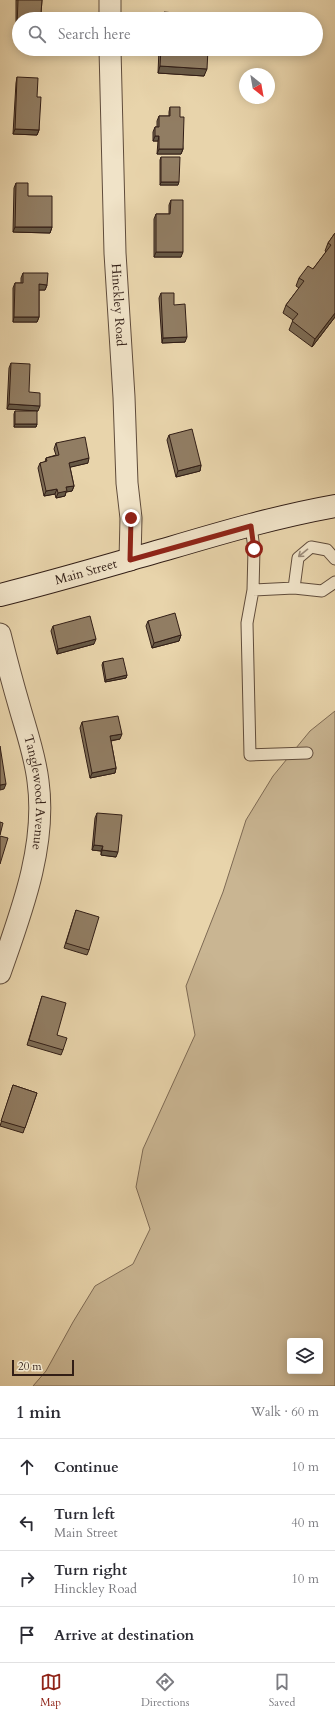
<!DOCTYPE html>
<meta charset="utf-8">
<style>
:root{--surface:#fff;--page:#f2f2f3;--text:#2b2b33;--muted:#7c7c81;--line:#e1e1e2;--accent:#8f2418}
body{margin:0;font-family:Cardo,serif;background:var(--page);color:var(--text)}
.controls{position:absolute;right:12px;bottom:12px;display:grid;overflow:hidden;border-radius:4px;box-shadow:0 2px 10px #0003}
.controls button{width:36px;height:36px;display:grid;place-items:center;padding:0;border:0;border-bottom:1px solid var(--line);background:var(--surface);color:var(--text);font:20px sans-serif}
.compass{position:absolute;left:239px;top:68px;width:36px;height:36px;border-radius:50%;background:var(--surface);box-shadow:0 2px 10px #0003;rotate:149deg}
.scale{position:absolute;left:12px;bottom:10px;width:62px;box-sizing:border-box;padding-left:4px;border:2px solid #321e16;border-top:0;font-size:11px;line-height:14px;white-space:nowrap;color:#321e16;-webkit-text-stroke:3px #f0e3c8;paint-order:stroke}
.stop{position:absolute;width:12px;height:12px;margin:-9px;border:3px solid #8f2418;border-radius:50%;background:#fff}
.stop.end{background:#8f2418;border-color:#fff;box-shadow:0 1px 4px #0008}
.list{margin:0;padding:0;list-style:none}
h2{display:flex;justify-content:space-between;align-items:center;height:52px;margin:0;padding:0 16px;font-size:17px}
h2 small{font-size:13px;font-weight:400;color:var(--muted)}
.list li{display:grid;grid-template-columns:26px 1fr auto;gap:12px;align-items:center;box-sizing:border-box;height:56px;padding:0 16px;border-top:1px solid var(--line)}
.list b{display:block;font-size:15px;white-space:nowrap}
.list p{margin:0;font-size:13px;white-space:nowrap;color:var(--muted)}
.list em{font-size:13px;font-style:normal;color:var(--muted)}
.icon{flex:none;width:22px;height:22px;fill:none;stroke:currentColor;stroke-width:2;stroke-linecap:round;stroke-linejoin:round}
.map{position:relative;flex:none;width:335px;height:1386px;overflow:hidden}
.search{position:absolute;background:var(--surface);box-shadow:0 2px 10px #0003;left:12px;right:12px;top:12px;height:44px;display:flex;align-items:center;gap:10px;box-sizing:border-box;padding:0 14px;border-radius:22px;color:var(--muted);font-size:15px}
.sheet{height:276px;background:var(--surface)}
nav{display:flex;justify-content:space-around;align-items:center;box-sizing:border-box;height:56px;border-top:1px solid var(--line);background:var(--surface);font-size:11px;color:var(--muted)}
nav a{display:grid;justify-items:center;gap:2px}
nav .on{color:var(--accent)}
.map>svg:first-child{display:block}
.green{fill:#c9b592;stroke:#7e6a54;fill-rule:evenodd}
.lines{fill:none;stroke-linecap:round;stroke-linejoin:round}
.lane-casing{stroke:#604c3b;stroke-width:13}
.street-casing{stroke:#604c3b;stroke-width:23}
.secondary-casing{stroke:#321e16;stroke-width:24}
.lane{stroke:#f0e3c8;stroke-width:11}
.street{stroke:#f0e3c8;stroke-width:21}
.secondary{stroke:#f0e3c8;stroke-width:22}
.wall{fill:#7d6c55;stroke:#321e16}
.shaded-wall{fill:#665845;stroke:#321e16}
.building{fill:#917d63;stroke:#321e16}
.oneway{stroke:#9a8a78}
.route{stroke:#8f2418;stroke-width:5}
.labels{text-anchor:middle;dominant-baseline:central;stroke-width:4;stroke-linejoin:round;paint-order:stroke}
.street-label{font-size:13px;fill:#321e16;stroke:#f0e3c8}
</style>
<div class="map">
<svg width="335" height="1386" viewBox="0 0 335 1386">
<rect width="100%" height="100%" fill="#e8d4ab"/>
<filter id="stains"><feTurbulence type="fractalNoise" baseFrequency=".005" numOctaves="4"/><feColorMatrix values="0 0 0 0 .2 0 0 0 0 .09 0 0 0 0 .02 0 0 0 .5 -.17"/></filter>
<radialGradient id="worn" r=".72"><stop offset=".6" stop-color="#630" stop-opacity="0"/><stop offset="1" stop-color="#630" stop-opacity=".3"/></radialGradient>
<path class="green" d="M 335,711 L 335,1386 L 33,1386 L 46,1371 L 73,1322 L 95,1286 L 133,1264 L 150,1229 L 136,1187 L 143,1149 L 195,1035 L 186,986 L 223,892 L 246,820 L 273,776 L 310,731 ZM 290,1341 L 320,1341 L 320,1371 L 290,1371 Z"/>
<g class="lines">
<g class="lane-casing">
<path id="lane" d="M 251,526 L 254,549 L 253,590 L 247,623 L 250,755 L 307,753
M 294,588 L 298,558 L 311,547 L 327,550 L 335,559
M 253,590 L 294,588 L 322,591 L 335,582"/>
</g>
<g class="street-casing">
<g id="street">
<path d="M 110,0 L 110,19"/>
<path id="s1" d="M 110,49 L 115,253 L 124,397 L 127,483 L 131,518 L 130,560"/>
<path id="s2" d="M 0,634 C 6,658 12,681 19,705 C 26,730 35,755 38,781 C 47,846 21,913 0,973"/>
</g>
</g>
<g class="secondary-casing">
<g id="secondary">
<path id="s3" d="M 0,595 C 57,581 113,564 170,548 C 224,532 279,516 335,506"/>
</g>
</g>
<use href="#lane" class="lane"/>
<use href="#street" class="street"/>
<use href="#secondary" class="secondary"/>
</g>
<path class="wall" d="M 16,0 L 42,0 L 41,13 L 19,32 L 16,31 Z
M 159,49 L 208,49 L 204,76 L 158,73 Z
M 17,77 L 37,97 L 39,130 L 37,135 L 13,134 L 16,83 Z
M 170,107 L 180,117 L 183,149 L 181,154 L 157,154 L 158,141 L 153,141 L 153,132 L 155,127 L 157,127 L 157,121 L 159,116 L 169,116 L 169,112 Z
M 161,157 L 178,185 L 160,185 L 160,160 Z
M 16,183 L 28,196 L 52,227 L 50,233 L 13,232 L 14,188 Z
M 171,200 L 181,257 L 154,257 L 154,219 L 156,214 L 169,214 L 169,205 Z
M 335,233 L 335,317 L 312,347 L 289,330 L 293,320 L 283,313 L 286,305 L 299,288 L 296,286 L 299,278 L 313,269 L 326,252 L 325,251 L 328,243 Z
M 23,273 L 47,285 L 45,290 L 39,290 L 39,317 L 37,322 L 13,322 L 13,288 L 15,283 L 21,283 L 21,278 Z
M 161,293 L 174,305 L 185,342 L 162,343 L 159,298 Z
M 11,363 L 38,411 L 7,409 L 9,368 Z
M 15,411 L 37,424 L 36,427 L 14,427 L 14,414 Z
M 169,435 L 201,465 L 200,471 L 176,477 L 167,440 Z
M 56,443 L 88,463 L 70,467 L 74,486 L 72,491 L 66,492 L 65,496 L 56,498 L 55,494 L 44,496 L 38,468 L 40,463 L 45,462 L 46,458 L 56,455 L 54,449 Z
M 148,621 L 181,635 L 179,641 L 152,648 L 146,626 Z
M 53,626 L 94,644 L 57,654 L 51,631 Z
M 103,662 L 127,675 L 126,678 L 105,682 L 102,665 Z
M 82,722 L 120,739 L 111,741 L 116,768 L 115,773 L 90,778 L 80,728 Z
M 97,813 L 116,857 L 101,855 L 101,851 L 92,850 L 95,818 Z
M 76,910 L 89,950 L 87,955 L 64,948 Z
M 42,996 L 57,1035 L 63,1050 L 61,1055 L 27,1045 Z
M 13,1085 L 37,1093 L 23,1133 L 0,1126 Z"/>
<path class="shaded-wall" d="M 17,26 L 19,26 L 19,32 L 16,31 Z
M 160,66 L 207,69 L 204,76 L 158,73 Z
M 15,129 L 39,130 L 37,135 L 13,134 Z
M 155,136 L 159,136 L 158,141 L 153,141 Z
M 159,149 L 183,149 L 181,154 L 157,154 Z
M 161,182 L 179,182 L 178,185 L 160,185 Z
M 15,227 L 52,227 L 50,233 L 13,232 Z
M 156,252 L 183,252 L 181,257 L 154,257 Z
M 39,284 L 47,285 L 45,290 L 37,290 Z
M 335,313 L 335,317 L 312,347 L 315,339 Z
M 14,317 L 39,317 L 37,322 L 13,322 Z
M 187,337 L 185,342 L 162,343 L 163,338 Z
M 9,404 L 40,406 L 38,411 L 7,409 Z
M 15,424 L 37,424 L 36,427 L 14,427 Z
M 89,458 L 88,463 L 67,468 L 69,463 Z
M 201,465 L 200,471 L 176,477 L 178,471 Z
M 74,486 L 72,491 L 66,492 L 65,496 L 56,498 L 58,493 L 66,487 Z
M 57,489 L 55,494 L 44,496 L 46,491 Z
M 181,635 L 179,641 L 152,648 L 154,643 Z
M 96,639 L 94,644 L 57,654 L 58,649 Z
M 127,675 L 126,678 L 105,682 L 106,680 Z
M 122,734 L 120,739 L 108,741 L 110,736 Z
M 116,768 L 115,773 L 90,778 L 92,773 Z
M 6,784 L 4,789 L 0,790 L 0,785 Z
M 94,845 L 103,846 L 101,851 L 92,850 Z
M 102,850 L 118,852 L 116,857 L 101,855 Z"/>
<path class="building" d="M 18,0 L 42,0 L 41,13 L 66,13 L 66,19 L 19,19 L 19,26 L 17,26 Z
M 164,12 L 175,13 L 174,19 L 163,19 Z
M 161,49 L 208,49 L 207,69 L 160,66 Z
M 17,77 L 38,78 L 37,97 L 41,97 L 39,130 L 15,129 Z
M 170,107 L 180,107 L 180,117 L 184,117 L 183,149 L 159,149 L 159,136 L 155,136 L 155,127 L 159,127 L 159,116 L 170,116 Z
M 161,157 L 180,157 L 179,182 L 161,182 Z
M 16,183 L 28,183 L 28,196 L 52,196 L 52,227 L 15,227 Z
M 171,200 L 183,200 L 183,252 L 156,252 L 156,214 L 170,214 Z
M 335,233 L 335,313 L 315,339 L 292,321 L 298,314 L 286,305 L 304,281 L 299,278 L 308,266 L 313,269 L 331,245 L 328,243 Z
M 23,273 L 48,273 L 47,285 L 39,284 L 39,317 L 14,317 L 15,283 L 23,283 Z
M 161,293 L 174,293 L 174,305 L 185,304 L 187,337 L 163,338 Z
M 11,363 L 30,364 L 29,392 L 40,393 L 40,406 L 9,404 Z
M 15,411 L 37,411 L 37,424 L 15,424 Z
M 192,429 L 201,465 L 178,471 L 169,435 Z
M 85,437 L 89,458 L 69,463 L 74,486 L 66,487 L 67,491 L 58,493 L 57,489 L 46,491 L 40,463 L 47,461 L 46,458 L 59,455 L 56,443 Z
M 175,613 L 181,635 L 154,643 L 148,621 Z
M 90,616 L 96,639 L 58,649 L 53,626 Z
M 123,658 L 127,675 L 106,680 L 103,662 Z
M 118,716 L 122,734 L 110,736 L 116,768 L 92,773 L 82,722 Z
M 0,746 L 6,784 L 0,785 Z
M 97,813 L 122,815 L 118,852 L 102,850 L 103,846 L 94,845 Z
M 0,822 L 3,823 L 0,835 Z
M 0,836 L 8,838 L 0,864 Z
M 76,910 L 99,917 L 89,950 L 66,943 Z
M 42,996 L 66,1003 L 57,1035 L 67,1038 L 63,1050 L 29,1040 Z
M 13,1085 L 37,1093 L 25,1128 L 1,1121 Z"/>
<defs><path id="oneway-shaft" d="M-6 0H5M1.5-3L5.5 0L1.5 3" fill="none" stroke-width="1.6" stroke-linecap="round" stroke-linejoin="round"/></defs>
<use class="oneway" href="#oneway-shaft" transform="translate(303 553) rotate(141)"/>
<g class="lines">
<path class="route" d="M 131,518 L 130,560 L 251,526 L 254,549"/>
</g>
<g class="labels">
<g class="street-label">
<text stroke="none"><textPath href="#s1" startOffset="256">Hinckley Road</textPath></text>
<text stroke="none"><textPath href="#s3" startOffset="89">Main Street</textPath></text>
<text stroke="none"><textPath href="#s2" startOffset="163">Tanglewood Avenue</textPath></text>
</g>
</g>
<rect width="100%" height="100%" filter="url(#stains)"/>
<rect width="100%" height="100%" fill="url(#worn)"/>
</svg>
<div class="controls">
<button><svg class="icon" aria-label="layers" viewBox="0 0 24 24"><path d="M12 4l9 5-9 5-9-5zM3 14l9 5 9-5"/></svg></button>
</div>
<svg class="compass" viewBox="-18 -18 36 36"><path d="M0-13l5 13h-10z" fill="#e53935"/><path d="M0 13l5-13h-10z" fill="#7c7c81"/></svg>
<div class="scale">20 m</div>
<div class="stop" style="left:254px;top:549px"></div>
<div class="stop end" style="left:131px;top:518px"></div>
<div class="search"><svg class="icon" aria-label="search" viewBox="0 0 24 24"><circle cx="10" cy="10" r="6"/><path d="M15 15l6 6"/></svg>Search here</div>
</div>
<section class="sheet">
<h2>1 min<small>Walk · 60 m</small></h2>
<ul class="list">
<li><svg class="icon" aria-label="ahead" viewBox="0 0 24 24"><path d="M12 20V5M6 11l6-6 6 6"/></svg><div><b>Continue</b></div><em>10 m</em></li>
<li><svg class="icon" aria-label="left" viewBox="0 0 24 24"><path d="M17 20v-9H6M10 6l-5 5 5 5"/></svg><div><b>Turn left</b><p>Main Street</p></div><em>40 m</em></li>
<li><svg class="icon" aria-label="right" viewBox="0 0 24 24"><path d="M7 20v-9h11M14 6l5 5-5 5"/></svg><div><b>Turn right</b><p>Hinckley Road</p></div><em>10 m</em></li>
<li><svg class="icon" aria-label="arrive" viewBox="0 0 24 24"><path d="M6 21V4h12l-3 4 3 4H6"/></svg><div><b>Arrive at destination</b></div></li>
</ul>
</section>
<nav>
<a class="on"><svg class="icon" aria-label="map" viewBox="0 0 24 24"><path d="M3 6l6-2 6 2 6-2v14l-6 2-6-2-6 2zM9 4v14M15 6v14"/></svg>Map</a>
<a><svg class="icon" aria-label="directions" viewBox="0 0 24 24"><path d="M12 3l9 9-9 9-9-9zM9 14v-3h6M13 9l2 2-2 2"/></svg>Directions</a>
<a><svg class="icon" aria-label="saved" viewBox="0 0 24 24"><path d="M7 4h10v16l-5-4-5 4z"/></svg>Saved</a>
</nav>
